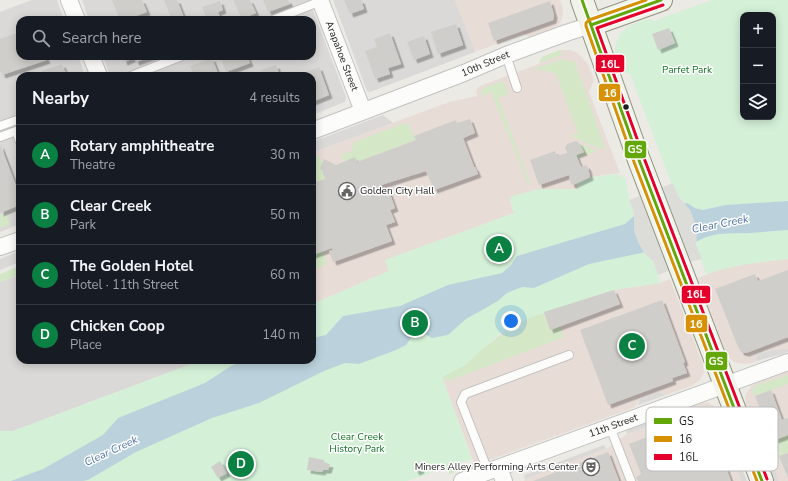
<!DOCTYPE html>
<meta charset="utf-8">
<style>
:root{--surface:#171b24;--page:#242831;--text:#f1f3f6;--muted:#9ea1a6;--line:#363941;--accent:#0b8043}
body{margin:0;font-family:"Nunito Sans",sans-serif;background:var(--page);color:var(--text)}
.controls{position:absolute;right:12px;top:12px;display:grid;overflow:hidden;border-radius:8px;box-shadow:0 2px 10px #0003}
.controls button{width:36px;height:36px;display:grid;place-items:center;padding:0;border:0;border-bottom:1px solid var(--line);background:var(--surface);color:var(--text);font:20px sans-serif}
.you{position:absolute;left:511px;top:321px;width:14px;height:14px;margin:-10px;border:3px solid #fff;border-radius:50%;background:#1a73e8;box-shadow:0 0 0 6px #1a73e833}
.badge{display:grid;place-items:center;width:26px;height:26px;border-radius:50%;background:var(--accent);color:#fff;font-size:13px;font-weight:700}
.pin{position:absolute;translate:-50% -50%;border:2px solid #fff;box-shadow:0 1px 4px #0006}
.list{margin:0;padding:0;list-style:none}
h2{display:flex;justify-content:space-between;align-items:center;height:52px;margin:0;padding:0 16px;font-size:17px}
h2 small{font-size:13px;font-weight:400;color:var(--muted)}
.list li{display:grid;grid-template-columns:26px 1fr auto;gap:12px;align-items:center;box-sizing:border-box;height:60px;padding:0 16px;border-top:1px solid var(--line)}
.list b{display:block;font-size:15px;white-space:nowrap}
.list p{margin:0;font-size:13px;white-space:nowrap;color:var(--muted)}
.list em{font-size:13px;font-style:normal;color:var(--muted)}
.icon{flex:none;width:22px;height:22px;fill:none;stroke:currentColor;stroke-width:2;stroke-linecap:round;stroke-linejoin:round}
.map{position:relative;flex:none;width:788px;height:481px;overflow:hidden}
.search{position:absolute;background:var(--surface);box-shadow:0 2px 10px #0003;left:16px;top:16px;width:300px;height:44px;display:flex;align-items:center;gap:10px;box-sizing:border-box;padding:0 14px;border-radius:12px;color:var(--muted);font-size:15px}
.panel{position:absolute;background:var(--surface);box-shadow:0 2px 10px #0003;left:16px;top:72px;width:300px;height:292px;border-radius:12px}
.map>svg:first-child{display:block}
.residential{fill:#dad9d7}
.commercial{fill:#e8dcd7}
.grass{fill:#d4e7c6}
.park{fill:#d4f0d7;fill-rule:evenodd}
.water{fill:#bbd2dc}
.pier{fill:#dcdcd9}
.building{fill:#d0ceca;filter:url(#shadow)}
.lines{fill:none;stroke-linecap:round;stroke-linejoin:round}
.lane-casing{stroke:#c2c2c0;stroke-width:10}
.street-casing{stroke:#c2c2c0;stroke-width:18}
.secondary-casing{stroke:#90947f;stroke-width:24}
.lane{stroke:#fcfcfb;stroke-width:8}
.street{stroke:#fcfcfb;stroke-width:16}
.secondary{stroke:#f1f2ea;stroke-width:22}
.bus-1-casing{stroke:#fff;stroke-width:6}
.bus-2-casing{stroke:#fff;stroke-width:6}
.bus-3-casing{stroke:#fff;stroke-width:6}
.bus-1{stroke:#64a70b;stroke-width:3}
.bus-2{stroke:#d69104;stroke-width:3}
.bus-3{stroke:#e4002b;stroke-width:3}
.bus-dot{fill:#1d1d1d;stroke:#fff;stroke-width:1.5}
.labels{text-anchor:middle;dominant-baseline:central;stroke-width:3;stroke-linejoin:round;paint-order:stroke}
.street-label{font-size:10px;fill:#1d1d1d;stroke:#fff}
.park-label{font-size:10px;fill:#127324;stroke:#fff}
.poi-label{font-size:10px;fill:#1d1d1d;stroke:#fff;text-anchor:start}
.water-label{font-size:11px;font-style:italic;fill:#5072a5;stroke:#fff}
.key{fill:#fff;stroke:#bbb;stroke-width:1}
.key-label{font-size:11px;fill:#1d1d1d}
.line-badge{stroke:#fff;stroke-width:1.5}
.badge-label{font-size:11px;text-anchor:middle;font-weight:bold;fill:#fff}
</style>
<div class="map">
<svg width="788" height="481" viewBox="0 0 788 481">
<defs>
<filter id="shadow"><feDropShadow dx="3.5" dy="3.5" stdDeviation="0" flood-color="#0004"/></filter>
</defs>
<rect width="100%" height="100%" fill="#ebeae5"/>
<path class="residential" d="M 32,0 L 57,0 L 64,20 L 20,20 L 20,56 L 78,56 L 85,76 L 20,76 L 20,224 L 0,232 L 0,12 Z
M 82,0 L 309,0 L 346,97 L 345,102 L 312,115 L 312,76 L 110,76 L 103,56 L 312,56 L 312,20 L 89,20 Z
M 333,0 L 455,0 L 463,20 L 485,12 L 474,49 L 475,52 L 370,92 L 367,91 Z
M 383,115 L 393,123 L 312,153 L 312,142 Z
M 20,251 L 20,262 L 0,270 L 0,259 Z
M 20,275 L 20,360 L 202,360 L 13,431 L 0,431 L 0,282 Z
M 783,349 L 788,349 L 788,352 L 757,361 L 755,355 L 772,350 Z
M 659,392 L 666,395 L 638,405 L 640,399 Z
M 687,408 L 683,414 L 627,434 L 626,430 Z
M 754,427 L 760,430 L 779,481 L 774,481 Z
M 729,436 L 747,481 L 741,481 L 728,445 Z
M 604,445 L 606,449 L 525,479 L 524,475 Z"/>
<path class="commercial" d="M 455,0 L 560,0 L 563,9 L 563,14 L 560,23 L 555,27 L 530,37 L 523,34 L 475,52 Z
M 560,50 L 570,50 L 578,53 L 588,64 L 594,80 L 589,92 L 620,173 L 590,177 L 577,189 L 540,189 L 510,200 L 514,213 L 386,260 L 389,271 L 312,304 L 312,153 L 449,102 L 477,96 L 476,90 L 480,86 L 539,64 L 542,57 Z
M 788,259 L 788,349 L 772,350 L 755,354 L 757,361 L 751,363 L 742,364 L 734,362 L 727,355 L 698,278 L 718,270 L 749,263 Z
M 670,279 L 703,364 L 704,372 L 700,380 L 691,386 L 666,395 L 659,392 L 640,399 L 635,407 L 473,466 L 474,463 L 442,377 L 526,319 L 614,290 L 660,283 Z
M 788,371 L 788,481 L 779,481 L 760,430 L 754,427 L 746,405 L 745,398 L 746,394 L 752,385 Z
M 707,402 L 719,409 L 723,418 L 729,436 L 728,445 L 741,481 L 524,481 L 525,479 L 606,449 L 627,434 L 683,414 L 687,408 Z"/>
<path class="grass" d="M 560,50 L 562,55 L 539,63 L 542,57 Z
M 563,59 L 575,62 L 605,148 L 600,149 L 571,136 L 578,133 L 556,74 L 544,70 L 538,71 L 536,68 Z
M 503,81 L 509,94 L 498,98 L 530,183 L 528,184 L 491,92 L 480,96 L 483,88 Z
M 402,124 L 408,124 L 416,140 L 357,162 L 344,162 L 341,155 L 352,151 L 354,142 Z
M 579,143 L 597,151 L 577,158 L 576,155 L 584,152 Z
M 318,155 L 323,163 L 320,169 L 322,170 L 325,179 L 312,183 L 312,158 Z
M 6,213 L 10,224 L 0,228 L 0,215 Z
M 323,251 L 327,264 L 315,269 L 312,261 L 312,255 Z
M 20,266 L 20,275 L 0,282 L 0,274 Z
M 544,312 L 550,330 L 560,326 L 564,337 L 459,377 L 448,381 L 447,379 L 443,381 L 442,377 L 464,366 L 480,351 L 509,328 L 526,319 Z
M 788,375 L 788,384 L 755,396 L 753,392 L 751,391 L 757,385 Z
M 788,435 L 788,453 L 780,456 L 774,440 Z
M 473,463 L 473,466 L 450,474 L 447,468 C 456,465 464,466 473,463 Z"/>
<path class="park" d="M 712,0 L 788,0 L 788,201 L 725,205 L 703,210 L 695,208 L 687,203 L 685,203 L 678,196 L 671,182 L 630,74 C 626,73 621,71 619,68 C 615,64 615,58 615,53 C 615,38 622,28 637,23 C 643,20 647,18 654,21 ZM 743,15 L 773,15 L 773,117 L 743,117 Z
M 617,174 L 626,179 L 629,200 L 634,213 L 633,220 L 644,253 L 653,261 L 660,283 L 614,290 L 526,319 L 499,334 L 464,366 L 442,377 L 472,459 L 407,481 L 0,481 L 0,431 L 13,431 L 202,360 L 312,360 L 312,304 L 389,271 L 385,260 L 514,213 L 510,200 L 512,196 L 540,189 L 577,189 L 577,184 L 578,182 L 590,177 Z
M 788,230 L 788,259 C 760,262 732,265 706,274 L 696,245 L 697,241 L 706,236 L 726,232 L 748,233 Z"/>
<path class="water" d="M 788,201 L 788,230 C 775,231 763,232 750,233 C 731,234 716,231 698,241 L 589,264 L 534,288 L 522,287 L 507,293 L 498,301 L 466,319 L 448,335 L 432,338 L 421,332 L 411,338 L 406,345 L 396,350 L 359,364 L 345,363 L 324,371 L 259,403 L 212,418 L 136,452 L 88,480 L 83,481 L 11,481 L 43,469 L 103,435 L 118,418 L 205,383 L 231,366 L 245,360 L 312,360 L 312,338 L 326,335 L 343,316 L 400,306 L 448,285 L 502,273 L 511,265 L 517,256 L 625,224 L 634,216 L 687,203 L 695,208 L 703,210 L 725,205 Z"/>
<path class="pier" d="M 673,183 L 678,196 L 690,210 L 694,220 L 697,232 L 696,245 L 702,259 L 693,261 L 658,275 L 653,261 L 644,253 L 638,242 L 634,231 L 634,213 L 629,200 Z"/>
<path class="building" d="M 112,0 L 142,0 L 147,12 L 125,20 L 120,20 Z
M 164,0 L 177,0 L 185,20 L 172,20 Z
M 233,0 L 250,0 L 256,13 L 242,19 Z
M 263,0 L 288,0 L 290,4 L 268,12 Z
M 344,0 L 361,0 L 364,9 L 350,14 Z
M 220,1 L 223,10 L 218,12 L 221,20 L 207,20 L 202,7 Z
M 550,1 L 554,15 L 553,20 L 494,41 L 488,23 Z
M 456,24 L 463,45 L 438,54 L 431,32 Z
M 669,28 L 675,43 L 658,50 L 652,34 Z
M 20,32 L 20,56 L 45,56 L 47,60 L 2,75 L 0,70 L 0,39 Z
M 390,33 L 401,64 L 388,68 L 390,74 L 375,79 L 365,51 L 377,47 L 374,39 Z
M 424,36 L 430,54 L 414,60 L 407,42 Z
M 122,56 L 153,56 L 136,62 L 134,58 L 124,62 Z
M 220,56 L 247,56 L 250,63 L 226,72 Z
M 212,58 L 219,76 L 194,76 L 190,66 Z
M 62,64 L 67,76 L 44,76 L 42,71 Z
M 276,65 L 280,76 L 263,76 L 261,70 Z
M 319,67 L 329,95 L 312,102 L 312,76 L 302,76 L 301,74 Z
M 470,119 L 475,133 L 463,138 L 474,167 L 475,167 L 478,174 L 434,190 L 426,171 L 381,185 L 383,191 L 388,189 L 395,208 L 390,210 L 395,222 L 386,225 L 392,241 L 333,262 L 329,251 L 333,250 L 332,248 L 312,255 L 312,183 L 325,179 L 322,170 L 320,169 L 324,159 L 336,165 L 355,157 L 357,162 L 416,140 L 414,136 L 456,120 L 457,123 Z
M 576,141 L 579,143 L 584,152 L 576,155 L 578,160 L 581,167 L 586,165 L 588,168 L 590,177 L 573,185 L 571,184 L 569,175 L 539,185 L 530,160 L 555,151 L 557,156 L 567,153 L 565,148 L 567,144 Z
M 0,144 L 20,196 L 20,205 L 0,213 Z
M 788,270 L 788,337 L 746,353 L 741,352 L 738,347 L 715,289 L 755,274 L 758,281 Z
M 614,290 L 620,304 L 550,330 L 544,312 Z
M 662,300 L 685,362 L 683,363 L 687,373 L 672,378 L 673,381 L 608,405 L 580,330 Z
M 771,390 L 782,420 L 788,418 L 788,435 L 772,441 L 755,396 Z
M 706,415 L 731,481 L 638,481 L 636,477 L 641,474 L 629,444 Z
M 608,452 L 619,481 L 533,481 Z
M 788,453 L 788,478 L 779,456 Z
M 245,457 L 249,466 L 238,471 L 234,462 Z
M 309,457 L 324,460 L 324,463 L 330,464 L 328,470 L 323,470 L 322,472 L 307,470 Z
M 220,461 L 227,473 L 218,478 L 211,467 Z
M 419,465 L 421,470 L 416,472 L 414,468 Z"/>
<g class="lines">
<g class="lane-casing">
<path id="lane" d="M 273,20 L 321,1
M 506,55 L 517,88
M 131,76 L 182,56
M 0,126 L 20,119
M 0,137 L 16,131 L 20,142
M 610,427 L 631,481
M 488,471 L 461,402 L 465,394 L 569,355"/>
</g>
<g class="street-casing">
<g id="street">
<path d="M 69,0 L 77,20"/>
<path id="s1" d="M 320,0 L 363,111"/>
<path d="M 91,56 L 99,76"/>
<path id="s2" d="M 312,131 L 464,73 L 506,55 L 566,33 L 591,25"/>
<path d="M 0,247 L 20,240"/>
<path d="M 499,468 L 504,481"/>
<path id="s3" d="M 462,481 L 788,362"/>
</g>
</g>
<g class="secondary-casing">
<path id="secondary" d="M 582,0 L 639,160 L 762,481
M 591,25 L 661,0"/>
</g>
<use href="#lane" class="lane"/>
<use href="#street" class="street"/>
<use href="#secondary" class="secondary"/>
<g class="bus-1-casing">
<path id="bus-1" d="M 582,0 L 639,160 L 762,481
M 591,25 L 661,0"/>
</g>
<g class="bus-2-casing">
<path id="bus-2" d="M 646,0 L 589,20 L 586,23 L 586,26 L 634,162 L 757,481"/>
</g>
<g class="bus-3-casing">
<path id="bus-3" d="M 663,5 L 597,28 L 644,158 L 767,479"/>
</g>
<use href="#bus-1" class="bus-1"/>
<use href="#bus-2" class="bus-2"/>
<use href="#bus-3" class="bus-3"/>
</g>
<defs>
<g id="civic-ring" transform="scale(0.9)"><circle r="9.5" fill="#fff" stroke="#656563" stroke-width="1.5"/><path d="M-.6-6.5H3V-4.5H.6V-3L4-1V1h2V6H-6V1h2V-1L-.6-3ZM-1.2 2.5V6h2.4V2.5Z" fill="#656563"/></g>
<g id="theatre-ring" transform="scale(0.9)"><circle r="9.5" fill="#fff" stroke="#656563" stroke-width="1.5"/><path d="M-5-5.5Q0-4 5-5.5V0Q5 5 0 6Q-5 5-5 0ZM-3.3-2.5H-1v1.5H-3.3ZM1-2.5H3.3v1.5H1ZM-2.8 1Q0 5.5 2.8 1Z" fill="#656563"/></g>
</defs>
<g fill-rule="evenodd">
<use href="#civic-ring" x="347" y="191"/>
<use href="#theatre-ring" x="591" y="467"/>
</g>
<circle class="bus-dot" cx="626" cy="107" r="3.5"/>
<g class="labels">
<g class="street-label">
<text stroke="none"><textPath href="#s1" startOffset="60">Arapahoe Street</textPath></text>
<text stroke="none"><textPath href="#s2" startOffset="186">10th Street</textPath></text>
<text stroke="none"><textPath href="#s3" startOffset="161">11th Street</textPath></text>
</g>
<g class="park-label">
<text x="687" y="70">Parfet Park</text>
<text x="357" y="437">Clear Creek<tspan x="357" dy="12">History Park</tspan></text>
</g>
<g class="poi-label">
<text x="360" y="191">Golden City Hall</text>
<text x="578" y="467" text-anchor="end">Miners Alley Performing Arts Center</text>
</g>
<g class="water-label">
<text transform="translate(720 224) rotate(-11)">Clear Creek</text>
<text transform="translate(111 451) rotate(-25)">Clear Creek</text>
</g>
</g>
<rect x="646" y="407" width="132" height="64" rx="6" class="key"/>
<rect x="654" y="418" width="18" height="6" fill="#64a70b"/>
<rect x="654" y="436" width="18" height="6" fill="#d69104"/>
<rect x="654" y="454" width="18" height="6" fill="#e4002b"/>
<g class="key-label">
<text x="679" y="425">GS</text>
<text x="679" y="443">16</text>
<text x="679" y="461">16L</text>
</g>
<g class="line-badge">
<rect x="595" y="54" width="30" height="19" rx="4" fill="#e4002b"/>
<rect x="598" y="83" width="23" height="19" rx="4" fill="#d69104"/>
<rect x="624" y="140" width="23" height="19" rx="4" fill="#64a70b"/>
<rect x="681" y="285" width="30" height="19" rx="4" fill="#e4002b"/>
<rect x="685" y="314" width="23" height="19" rx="4" fill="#d69104"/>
<rect x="705" y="351" width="23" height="20" rx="4" fill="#64a70b"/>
</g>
<g class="badge-label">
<text x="610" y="68">16L</text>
<text x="610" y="97">16</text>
<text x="635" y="153">GS</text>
<text x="696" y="298">16L</text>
<text x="696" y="328">16</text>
<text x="716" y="365">GS</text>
</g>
</svg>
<div class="controls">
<button>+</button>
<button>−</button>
<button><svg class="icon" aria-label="layers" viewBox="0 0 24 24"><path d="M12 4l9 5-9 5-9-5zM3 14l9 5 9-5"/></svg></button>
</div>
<div class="you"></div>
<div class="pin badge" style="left:499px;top:249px">A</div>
<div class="pin badge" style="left:415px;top:323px">B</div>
<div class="pin badge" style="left:632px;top:346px">C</div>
<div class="pin badge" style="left:241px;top:464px">D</div>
<div class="search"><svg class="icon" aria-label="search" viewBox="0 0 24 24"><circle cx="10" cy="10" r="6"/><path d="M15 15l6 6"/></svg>Search here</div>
<section class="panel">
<h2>Nearby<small>4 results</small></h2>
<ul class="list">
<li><span class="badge">A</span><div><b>Rotary amphitheatre</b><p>Theatre</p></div><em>30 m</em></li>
<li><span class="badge">B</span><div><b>Clear Creek</b><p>Park</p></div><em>50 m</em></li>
<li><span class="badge">C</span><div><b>The Golden Hotel</b><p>Hotel · 11th Street</p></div><em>60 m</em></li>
<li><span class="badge">D</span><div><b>Chicken Coop</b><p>Place</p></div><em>140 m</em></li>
</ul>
</section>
</div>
